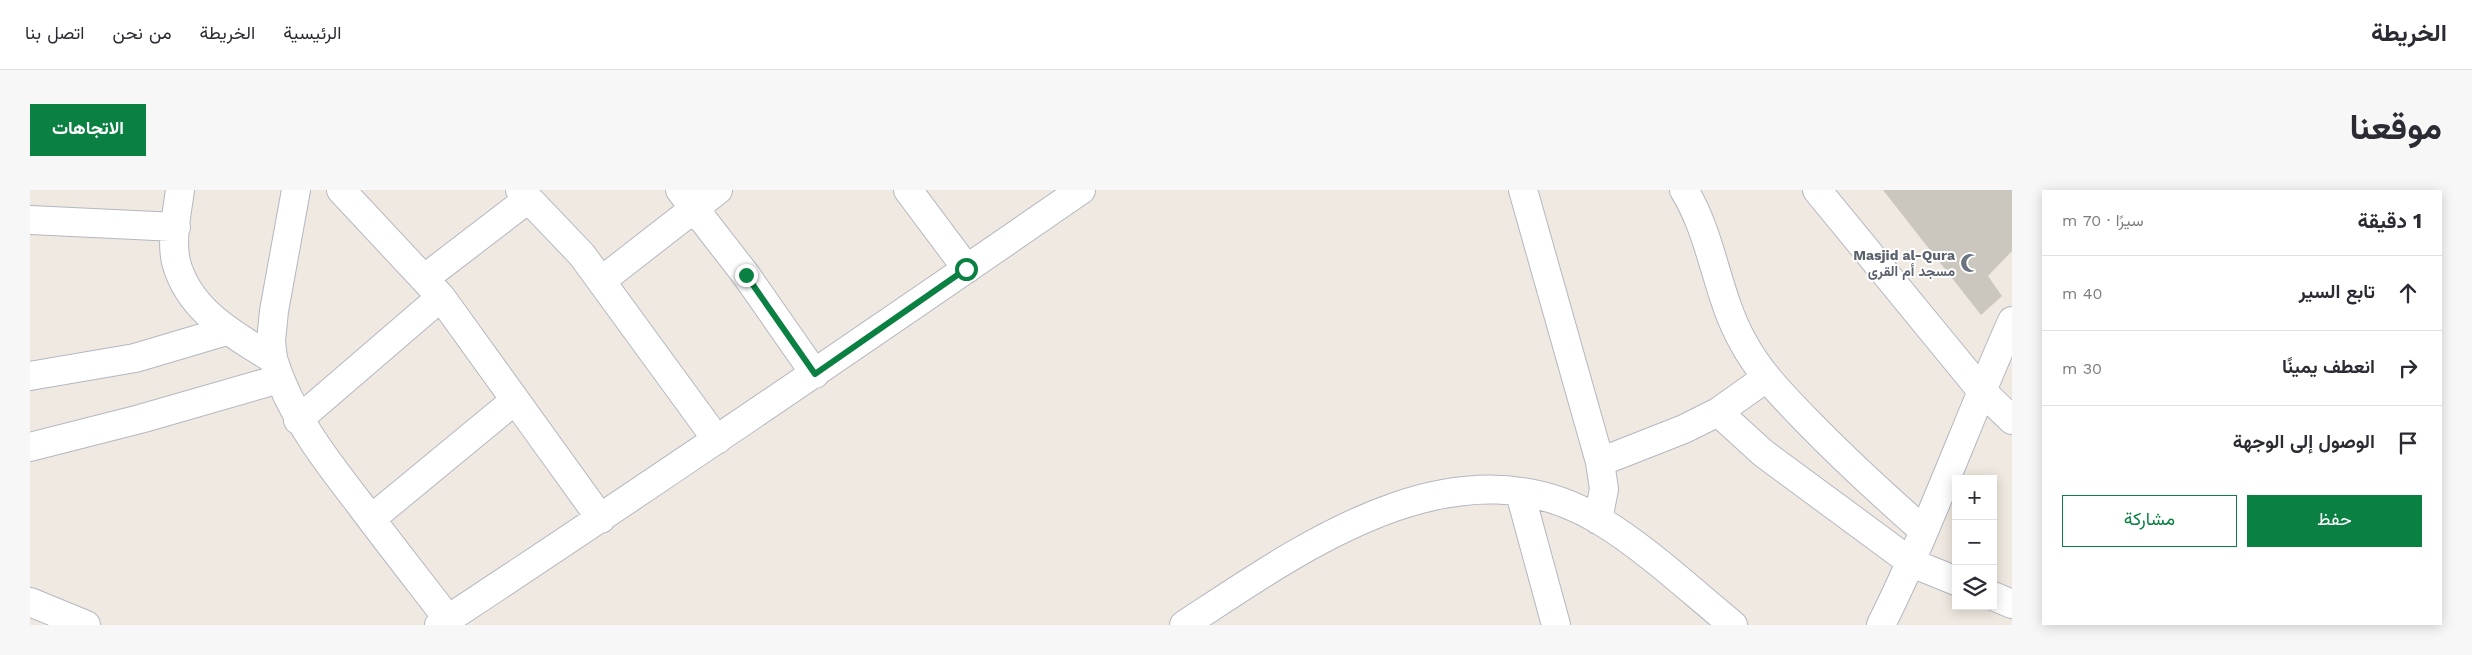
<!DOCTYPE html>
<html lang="ar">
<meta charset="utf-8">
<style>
:root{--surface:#fff;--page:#f7f7f7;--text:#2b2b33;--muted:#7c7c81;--line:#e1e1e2;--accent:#0b8043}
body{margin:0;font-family:"Work Sans",Vazirmatn,sans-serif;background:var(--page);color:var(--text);direction:rtl}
.controls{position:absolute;right:15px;bottom:15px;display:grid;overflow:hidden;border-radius:0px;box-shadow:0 2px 12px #0003}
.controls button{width:45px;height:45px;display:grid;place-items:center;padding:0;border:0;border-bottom:1px solid var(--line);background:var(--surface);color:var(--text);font:25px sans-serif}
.stop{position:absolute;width:15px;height:15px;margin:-11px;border:4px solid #0b8043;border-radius:50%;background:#fff}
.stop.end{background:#0b8043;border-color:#fff;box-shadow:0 1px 5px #0008}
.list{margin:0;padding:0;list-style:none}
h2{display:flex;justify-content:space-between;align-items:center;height:65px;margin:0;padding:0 20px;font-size:21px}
h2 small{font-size:16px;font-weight:400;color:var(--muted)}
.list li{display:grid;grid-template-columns:32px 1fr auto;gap:15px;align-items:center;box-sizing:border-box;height:75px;padding:0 20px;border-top:1px solid var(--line)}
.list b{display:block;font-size:19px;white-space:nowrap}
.list em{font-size:16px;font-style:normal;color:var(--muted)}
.actions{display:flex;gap:10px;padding:15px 20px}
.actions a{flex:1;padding:11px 0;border:1px solid var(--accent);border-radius:0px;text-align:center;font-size:18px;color:var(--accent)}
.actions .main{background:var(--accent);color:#fff}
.icon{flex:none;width:28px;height:28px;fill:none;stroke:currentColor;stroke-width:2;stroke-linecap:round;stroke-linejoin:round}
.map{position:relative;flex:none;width:1982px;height:435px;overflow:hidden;direction:ltr;border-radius:0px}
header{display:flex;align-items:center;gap:30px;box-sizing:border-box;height:70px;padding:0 25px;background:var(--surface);border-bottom:1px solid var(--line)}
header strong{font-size:24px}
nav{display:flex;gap:28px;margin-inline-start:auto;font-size:18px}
.intro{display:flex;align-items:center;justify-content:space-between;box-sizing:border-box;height:120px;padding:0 30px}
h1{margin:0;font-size:35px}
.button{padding:12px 22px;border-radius:0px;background:var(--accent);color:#fff;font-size:18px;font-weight:700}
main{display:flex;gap:30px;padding:0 30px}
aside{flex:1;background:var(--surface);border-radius:0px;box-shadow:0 2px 12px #0003}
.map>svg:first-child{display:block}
.building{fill:#cbc7bf}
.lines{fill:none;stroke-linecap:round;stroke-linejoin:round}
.minor-casing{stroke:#b4b7c1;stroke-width:30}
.minor{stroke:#fff;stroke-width:28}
.route{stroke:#0b8043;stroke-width:6}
.labels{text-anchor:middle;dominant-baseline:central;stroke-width:4;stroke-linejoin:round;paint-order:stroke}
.worship-label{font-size:14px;font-weight:bold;fill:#5b616d;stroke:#fff;text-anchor:end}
</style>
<header>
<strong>الخريطة</strong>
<nav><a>الرئيسية</a><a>الخريطة</a><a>من نحن</a><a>اتصل بنا</a></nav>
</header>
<div class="intro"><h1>موقعنا</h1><a class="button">الاتجاهات</a></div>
<main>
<aside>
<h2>1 دقيقة<small>سيرًا · 70 m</small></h2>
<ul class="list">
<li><svg class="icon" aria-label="ahead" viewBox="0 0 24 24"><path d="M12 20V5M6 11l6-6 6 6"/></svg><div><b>تابع السير</b></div><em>40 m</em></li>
<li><svg class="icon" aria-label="right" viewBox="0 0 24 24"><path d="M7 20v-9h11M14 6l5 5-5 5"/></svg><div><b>انعطف يمينًا</b></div><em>30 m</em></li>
<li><svg class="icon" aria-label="arrive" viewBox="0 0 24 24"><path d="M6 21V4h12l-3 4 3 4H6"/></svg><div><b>الوصول إلى الوجهة</b></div></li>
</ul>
<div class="actions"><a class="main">حفظ</a><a>مشاركة</a></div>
</aside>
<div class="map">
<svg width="1982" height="435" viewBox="0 0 1982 435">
<rect width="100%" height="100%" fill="#efe9e1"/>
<path class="building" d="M 1853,0 L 1982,0 L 1982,61 L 1958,86 L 1972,106 L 1951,125 Z"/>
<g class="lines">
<g class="minor-casing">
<path id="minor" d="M 150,0 C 147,23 141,49 146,72 C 159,121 204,145 243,169 C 260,224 294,268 329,313 C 358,352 388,390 418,429 L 420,435
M 311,0 L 411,107 L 571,329
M 490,0 L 552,65 L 687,250
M 650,0 L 716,85 L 785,184
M 878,0 L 937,79
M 1493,0 L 1570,272 L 1574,299 L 1568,330
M 1654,0 C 1683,47 1686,104 1713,152 C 1729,182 1752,205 1775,229 C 1813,268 1853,305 1894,341
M 1787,0 L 1951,200 L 1982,230
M 0,30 L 146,37
M 395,88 L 498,9
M 571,91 L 688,0
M 243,169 L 241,151 L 244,121 L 266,0
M 0,186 L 105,168 L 196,141
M 1688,222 L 1736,188
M 268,230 L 411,107
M 0,257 L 110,229 L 249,189
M 1570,272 L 1654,239 L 1688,222 L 1733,263 L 1882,373 L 1926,391
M 1490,303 L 1526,435
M 341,329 L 484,211
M 1963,406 L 1982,414
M 0,412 L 56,435
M 409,435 C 625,293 838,147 1051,0
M 1154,435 C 1270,359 1427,244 1569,330 C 1617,359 1659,399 1703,435
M 1851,435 C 1900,336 1937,232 1982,131"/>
</g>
<use href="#minor" class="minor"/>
</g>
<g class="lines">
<path class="route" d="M 716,85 L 785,184 L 936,79"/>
</g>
<defs>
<g id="mosque-bare" transform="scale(1.5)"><path d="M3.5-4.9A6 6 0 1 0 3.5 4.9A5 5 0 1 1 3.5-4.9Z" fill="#6b7280" stroke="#fff" stroke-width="2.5" paint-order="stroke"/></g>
</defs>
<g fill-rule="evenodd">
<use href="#mosque-bare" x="1940" y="73"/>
</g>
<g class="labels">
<g class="worship-label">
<text x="1925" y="65">Masjid al-Qura<tspan x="1925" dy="16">مسجد أم القرى</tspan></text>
</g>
</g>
</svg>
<div class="controls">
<button>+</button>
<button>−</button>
<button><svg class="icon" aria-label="layers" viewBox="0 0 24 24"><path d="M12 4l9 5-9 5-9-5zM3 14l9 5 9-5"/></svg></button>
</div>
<div class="stop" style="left:936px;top:79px"></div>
<div class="stop end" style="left:716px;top:85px"></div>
</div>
</main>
